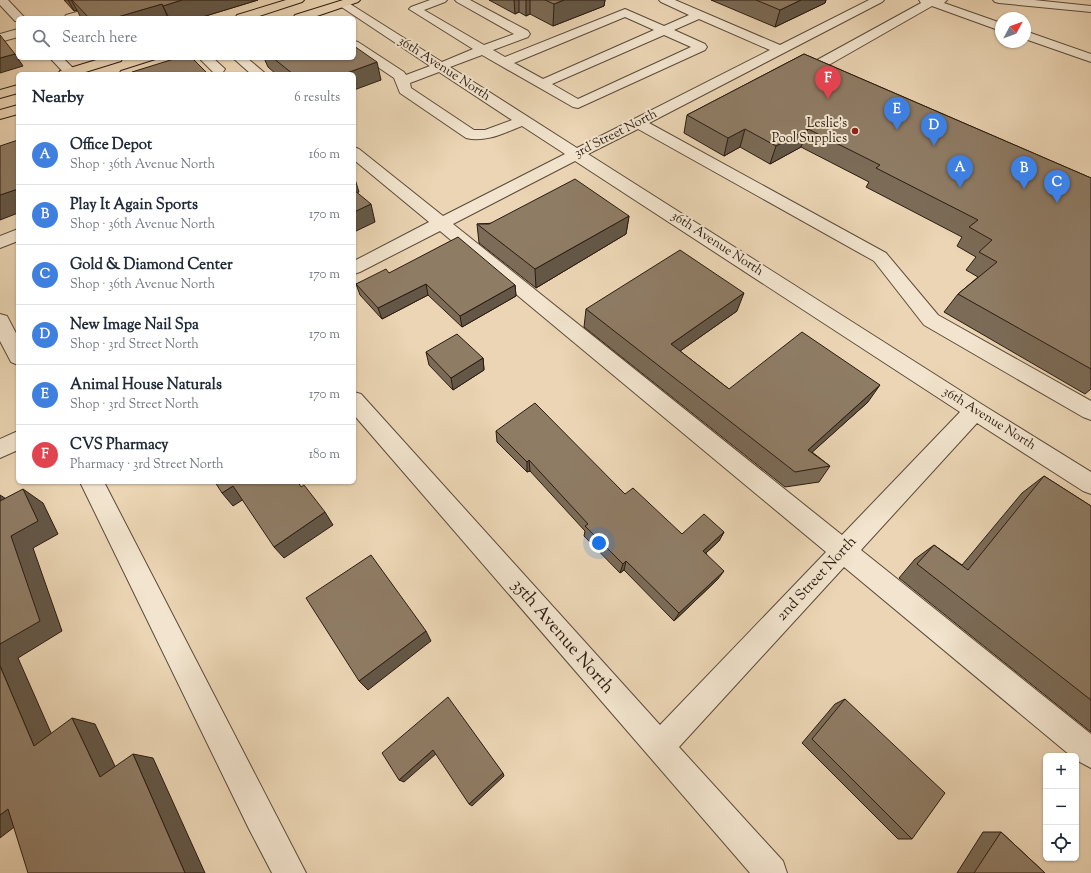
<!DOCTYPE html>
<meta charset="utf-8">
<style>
:root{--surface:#fff;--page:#f2f2f3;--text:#1f2937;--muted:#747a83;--line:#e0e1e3;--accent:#8f2418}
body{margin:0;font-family:"Sorts Mill Goudy",serif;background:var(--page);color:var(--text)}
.controls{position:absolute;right:12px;bottom:12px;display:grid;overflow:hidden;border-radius:6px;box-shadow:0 1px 3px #0004}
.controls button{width:36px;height:36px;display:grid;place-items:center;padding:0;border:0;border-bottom:1px solid var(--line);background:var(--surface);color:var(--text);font:20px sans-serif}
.compass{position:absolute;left:995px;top:12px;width:36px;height:36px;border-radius:50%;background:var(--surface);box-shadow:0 1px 3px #0004;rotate:49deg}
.you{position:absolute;left:599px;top:543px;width:14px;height:14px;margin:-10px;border:3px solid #fff;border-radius:50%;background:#1a73e8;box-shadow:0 0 0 6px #1a73e833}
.badge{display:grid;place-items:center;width:26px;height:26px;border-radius:50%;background:var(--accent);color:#fff;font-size:13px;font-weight:700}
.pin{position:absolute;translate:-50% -33px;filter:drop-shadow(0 1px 2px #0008)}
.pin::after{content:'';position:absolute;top:21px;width:14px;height:12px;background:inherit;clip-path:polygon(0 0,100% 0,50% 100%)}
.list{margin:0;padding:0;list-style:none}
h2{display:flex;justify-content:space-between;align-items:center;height:52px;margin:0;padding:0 16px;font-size:17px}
h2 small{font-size:13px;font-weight:400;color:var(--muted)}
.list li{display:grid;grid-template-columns:26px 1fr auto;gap:12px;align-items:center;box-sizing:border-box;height:60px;padding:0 16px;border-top:1px solid var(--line)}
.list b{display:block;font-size:15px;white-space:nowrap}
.list p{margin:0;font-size:13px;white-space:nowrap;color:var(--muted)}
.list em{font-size:13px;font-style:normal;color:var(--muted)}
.icon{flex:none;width:22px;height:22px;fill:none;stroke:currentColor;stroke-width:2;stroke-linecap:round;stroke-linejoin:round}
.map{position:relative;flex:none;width:1091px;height:873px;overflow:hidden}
.search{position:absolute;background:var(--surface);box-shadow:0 1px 3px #0004;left:16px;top:16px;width:340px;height:44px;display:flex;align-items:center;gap:10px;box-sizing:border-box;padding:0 14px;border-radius:6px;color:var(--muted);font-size:15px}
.panel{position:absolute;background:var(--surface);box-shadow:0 1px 3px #0004;left:16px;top:72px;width:340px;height:412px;border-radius:6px}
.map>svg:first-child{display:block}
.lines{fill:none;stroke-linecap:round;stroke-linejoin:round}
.minor-casing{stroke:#5b4a39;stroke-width:2}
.major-casing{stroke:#2b1b10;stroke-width:2}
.minor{fill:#f2e4ce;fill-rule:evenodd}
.major{fill:#ebd5b4;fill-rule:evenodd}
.wall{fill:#7b6b57;stroke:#2b1b10}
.shaded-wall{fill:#645747;stroke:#2b1b10}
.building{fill:#8f7c65;stroke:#2b1b10}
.poi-dot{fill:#8f2418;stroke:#f2e4ce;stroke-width:1.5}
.labels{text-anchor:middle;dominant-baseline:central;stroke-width:4;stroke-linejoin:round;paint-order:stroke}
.far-street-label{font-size:13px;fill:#2b1b10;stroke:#f2e4ce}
.far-poi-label{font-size:13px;fill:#2b1b10;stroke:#f2e4ce;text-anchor:end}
.street-label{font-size:15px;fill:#2b1b10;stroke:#f2e4ce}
.near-street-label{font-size:18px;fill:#2b1b10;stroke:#f2e4ce}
</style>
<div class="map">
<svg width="1091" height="873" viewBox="0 0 1091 873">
<rect width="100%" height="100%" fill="#ebd5b4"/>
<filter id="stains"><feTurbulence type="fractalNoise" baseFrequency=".005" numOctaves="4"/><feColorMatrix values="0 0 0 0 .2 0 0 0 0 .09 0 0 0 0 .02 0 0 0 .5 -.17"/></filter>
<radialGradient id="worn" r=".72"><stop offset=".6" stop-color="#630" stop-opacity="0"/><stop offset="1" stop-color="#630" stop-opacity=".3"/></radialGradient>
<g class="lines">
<g class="minor-casing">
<path id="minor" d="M 0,0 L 8,0 L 25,18 L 18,18 L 18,21 L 15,21 L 0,5 Z
M 120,0 L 139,0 L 137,2 L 83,18 L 64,18 L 66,15 Z
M 430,0 L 447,0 L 445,2 L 424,10 L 484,45 L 514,34 L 457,2 L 455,0 L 470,0 L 528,31 L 530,34 L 528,37 L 493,50 L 505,57 L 625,9 L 664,26 L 689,15 L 661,2 L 659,0 L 675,0 L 780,45 L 869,0 L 884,0 L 882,2 L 649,123 L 886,253 L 938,315 L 1091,401 L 1091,420 L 1083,417 L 924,325 L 874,261 L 638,129 L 588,154 L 983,405 L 1091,472 L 1091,494 L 1083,491 L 977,423 L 861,550 L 1091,734 L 1091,768 L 1076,760 L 1076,756 L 1071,756 L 844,567 L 679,747 L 783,861 L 787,873 L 750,873 L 354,415 L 354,392 L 361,394 L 660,725 L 826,552 L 440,231 L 360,272 L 354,274 L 354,261 L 429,222 L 354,160 L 354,147 L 359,149 L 443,216 L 565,154 L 522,126 C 504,133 485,143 466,138 L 400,93 L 394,78 L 354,51 L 354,41 L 358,42 L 404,72 L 406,75 L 430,66 L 337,4 L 339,2 L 347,2 L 442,62 L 473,49 L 409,9 L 411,7 ZM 625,17 L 654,30 L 543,79 L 514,63 ZM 699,19 L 770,50 L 577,148 L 450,67 L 482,55 L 573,107 L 578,108 L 705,50 L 707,47 L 705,44 L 674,30 ZM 664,35 L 691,47 L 578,99 L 552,84 ZM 439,72 L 512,120 L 485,130 L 474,130 L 411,88 L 410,83 ZM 575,161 L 960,412 L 842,535 L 453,224 Z
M 919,0 L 947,0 L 944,3 L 1001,23 L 1001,31 L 932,6 L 827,66 L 817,66 L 816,63 L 817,60 L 921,3 Z
M 993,0 L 1034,0 L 1091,6 L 1091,12 L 999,3 L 995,2 Z
M 18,29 L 18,37 L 0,42 L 0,34 Z
M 1025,31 L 1091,54 L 1091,62 L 1025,39 Z
M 50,58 L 63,58 L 77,72 L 75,74 L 65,74 Z
M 199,58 L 213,58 L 225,69 L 223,72 L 213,72 Z
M 233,58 L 247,58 L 266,74 L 251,74 Z
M 18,229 L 18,241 L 0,248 L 0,236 Z
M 0,314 L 7,316 L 18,337 L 18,365 L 11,362 L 0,341 Z
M 18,431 L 18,450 L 0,458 L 0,439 Z
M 80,482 L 104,482 L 306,873 L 272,873 L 249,829 Z"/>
</g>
<g class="major-casing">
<path id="major" d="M 286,0 L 304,0 L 302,2 L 253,18 L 235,18 L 237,15 Z
M 343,0 L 360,0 L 358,2 L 311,18 L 293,18 L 295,15 Z
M 103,58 L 122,58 L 121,61 L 79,74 L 58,74 L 60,71 Z
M 162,58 L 181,58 L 180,61 L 139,74 L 119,74 L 121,71 Z
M 18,85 L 18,93 L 0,98 L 0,90 Z
M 18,105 L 18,114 L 0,119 L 0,110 Z"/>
</g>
<use href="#minor" class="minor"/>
<use href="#major" class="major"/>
</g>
<path class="wall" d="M 64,0 L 258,0 L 199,18 L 81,18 L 77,10 L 74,11 Z
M 489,0 L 605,0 L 604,6 L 553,26 L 530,14 L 526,16 L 519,12 L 515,14 Z
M 711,0 L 826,0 L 825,3 L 775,27 Z
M 804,54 L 1091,178 L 1091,389 L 1085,394 L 944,312 L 958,294 L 978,277 L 966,270 L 976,257 L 957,246 L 962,237 L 866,187 L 869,182 L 801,147 L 770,164 L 740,147 L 724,156 L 684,133 L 687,115 Z
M 264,58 L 354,58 L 381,80 L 354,74 L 276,74 L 268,67 Z
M 629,216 L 626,234 L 536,288 L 479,243 L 477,224 Z
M 389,273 L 515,285 L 516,296 L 462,327 L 428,295 L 382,319 L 360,295 L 356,284 Z
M 586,309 L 737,311 L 680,351 L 729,389 L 868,402 L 812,452 L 830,466 L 819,482 L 785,487 L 584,327 Z
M 426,352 L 483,358 L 484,370 L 453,390 L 429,365 Z
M 496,431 L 625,494 L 682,534 L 724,532 L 719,541 L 706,553 L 718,579 L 674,621 L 624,570 L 620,573 L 584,536 L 585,531 L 530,471 L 527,472 L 497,442 Z
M 1044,476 L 1091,506 L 1091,732 L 899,578 L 915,559 L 934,545 L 962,565 L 1022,493 Z
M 845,699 L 912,839 L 898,839 L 802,743 L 835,704 Z
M 983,832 L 1001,832 L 1045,873 L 957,873 Z"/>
<path class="shaded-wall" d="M 68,0 L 71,0 L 77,10 L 74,11 Z
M 182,0 L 258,0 L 199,18 L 169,18 L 163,6 Z
M 514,0 L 519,0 L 519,12 L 515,14 Z
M 526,0 L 530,0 L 530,14 L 526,16 Z
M 564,0 L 605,0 L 604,6 L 553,26 L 554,4 Z
M 801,0 L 826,0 L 825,3 L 775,27 L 780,10 Z
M 162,4 L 168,18 L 114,18 Z
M 15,54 L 23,66 L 0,73 L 0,58 Z
M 377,62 L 381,80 L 354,90 L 354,74 L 344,74 Z
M 745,129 L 740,147 L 724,156 L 728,138 Z
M 808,129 L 801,147 L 770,164 L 776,146 Z
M 354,176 L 359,192 L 354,194 Z
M 18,189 L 18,213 L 0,220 L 0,195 Z
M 371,204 L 375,222 L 354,232 L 354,212 Z
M 629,216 L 626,234 L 536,288 L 535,269 Z
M 426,284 L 428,295 L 382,319 L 378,308 Z
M 515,285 L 516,296 L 462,327 L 460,316 Z
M 744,293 L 737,311 L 666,361 L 671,344 Z
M 483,358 L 484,370 L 453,390 L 451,378 Z
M 880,385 L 868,402 L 798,465 L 808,450 Z
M 529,460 L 530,471 L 527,472 L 527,462 Z
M 233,486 L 244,499 L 233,506 L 222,493 Z
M 23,489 L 43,503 L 58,534 L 33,548 L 62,631 L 18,658 L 59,751 L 34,746 L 0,666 L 0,644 L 11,536 Z
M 0,495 L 11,502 L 0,506 Z
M 325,512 L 333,525 L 284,558 L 274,547 Z
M 724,532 L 719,541 L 698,560 L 703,551 Z
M 626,561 L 624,570 L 620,573 L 623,564 Z
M 724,571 L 718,579 L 674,621 L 679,613 Z
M 426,631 L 431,641 L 368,690 L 359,681 Z
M 72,718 L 95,724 L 122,781 L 100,777 Z
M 433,750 L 437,753 L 404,782 L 399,780 Z
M 133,754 L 153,758 L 205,873 L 185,873 Z
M 503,773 L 504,776 L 472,806 L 469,804 Z
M 8,809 L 35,811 L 0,838 L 0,815 Z"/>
<path class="building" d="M 72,0 L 182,0 L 163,6 L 162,4 L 114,18 L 89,18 Z
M 545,0 L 564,0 L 554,4 Z
M 756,0 L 801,0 L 780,10 Z
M 0,35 L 15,54 L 0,58 Z
M 354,46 L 377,62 L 344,74 L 293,74 L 273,58 L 354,58 Z
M 804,54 L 1091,178 L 1091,369 L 958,294 L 997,262 L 979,252 L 992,240 L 969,227 L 978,220 L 876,168 L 880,165 L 808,129 L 776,146 L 745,129 L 728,138 L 687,115 Z
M 177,58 L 192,58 L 208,74 L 134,74 L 132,72 Z
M 18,140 L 18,189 L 0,195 L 0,146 Z
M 575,179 L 629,216 L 535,269 L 477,224 L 489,224 Z
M 354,190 L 371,204 L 354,212 Z
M 458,237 L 515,285 L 460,316 L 426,284 L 378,308 L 356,284 L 386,269 L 389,273 Z
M 680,250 L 744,293 L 671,344 L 729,389 L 802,332 L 880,385 L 808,450 L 830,466 L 795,472 L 586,309 Z
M 457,334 L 483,358 L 451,378 L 426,352 Z
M 535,403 L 625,494 L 633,488 L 682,534 L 704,514 L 724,532 L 703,551 L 724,571 L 679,613 L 626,561 L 623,564 L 585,526 L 588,524 L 529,460 L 527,462 L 496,431 Z
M 1044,476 L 1091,506 L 1091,700 L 917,564 L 934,545 L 968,570 Z
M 215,482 L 298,482 L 301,487 L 304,485 L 325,512 L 274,547 L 233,486 L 222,493 Z
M 23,489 L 38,521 L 11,536 L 40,621 L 0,644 L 0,501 Z
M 371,555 L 426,631 L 359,681 L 306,598 Z
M 0,666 L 34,746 L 72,718 L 100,777 L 133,754 L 185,873 L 28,873 L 8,809 L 0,815 Z
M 448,697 L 503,773 L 469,804 L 433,750 L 399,780 L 382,753 Z
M 845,699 L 945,793 L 912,839 L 812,739 Z
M 1001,832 L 1045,873 L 974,873 Z"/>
<circle class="poi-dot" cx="855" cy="131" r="4"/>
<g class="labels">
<g class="far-street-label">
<text transform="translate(444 69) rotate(33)">36th Avenue North</text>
<text transform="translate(616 134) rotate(-27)">3rd Street North</text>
<text transform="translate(717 244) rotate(33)">36th Avenue North</text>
<text transform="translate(989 419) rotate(32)">36th Avenue North</text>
</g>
<g class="far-poi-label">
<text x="847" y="124">Leslie's<tspan x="847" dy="15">Pool Supplies</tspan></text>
</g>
<g class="street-label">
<text transform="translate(817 579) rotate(-47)">2nd Street North</text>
</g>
<g class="near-street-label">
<text transform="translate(562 637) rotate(49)">35th Avenue North</text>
</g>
</g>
<rect width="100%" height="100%" filter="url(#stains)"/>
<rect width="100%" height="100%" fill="url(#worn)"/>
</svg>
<div class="controls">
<button>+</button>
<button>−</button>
<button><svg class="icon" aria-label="locate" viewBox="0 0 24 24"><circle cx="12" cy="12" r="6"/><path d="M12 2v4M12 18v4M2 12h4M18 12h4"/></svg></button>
</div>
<svg class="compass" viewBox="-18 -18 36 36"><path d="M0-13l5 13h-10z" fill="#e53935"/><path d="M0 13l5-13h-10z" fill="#747a83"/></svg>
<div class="you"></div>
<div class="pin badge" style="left:960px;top:188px;background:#3f7fe0">A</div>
<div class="pin badge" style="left:1024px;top:189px;background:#3f7fe0">B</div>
<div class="pin badge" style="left:1057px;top:203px;background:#3f7fe0">C</div>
<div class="pin badge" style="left:934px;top:146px;background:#3f7fe0">D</div>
<div class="pin badge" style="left:897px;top:130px;background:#3f7fe0">E</div>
<div class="pin badge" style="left:828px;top:99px;background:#e0444e">F</div>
<div class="search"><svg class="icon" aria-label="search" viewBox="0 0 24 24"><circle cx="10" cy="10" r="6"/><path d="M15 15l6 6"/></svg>Search here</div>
<section class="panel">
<h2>Nearby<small>6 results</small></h2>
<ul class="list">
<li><span class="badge" style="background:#3f7fe0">A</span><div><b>Office Depot</b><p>Shop · 36th Avenue North</p></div><em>160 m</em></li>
<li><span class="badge" style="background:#3f7fe0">B</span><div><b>Play It Again Sports</b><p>Shop · 36th Avenue North</p></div><em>170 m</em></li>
<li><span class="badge" style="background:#3f7fe0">C</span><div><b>Gold &amp; Diamond Center</b><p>Shop · 36th Avenue North</p></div><em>170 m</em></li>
<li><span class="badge" style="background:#3f7fe0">D</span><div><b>New Image Nail Spa</b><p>Shop · 3rd Street North</p></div><em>170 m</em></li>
<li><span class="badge" style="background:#3f7fe0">E</span><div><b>Animal House Naturals</b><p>Shop · 3rd Street North</p></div><em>170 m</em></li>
<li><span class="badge" style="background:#e0444e">F</span><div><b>CVS Pharmacy</b><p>Pharmacy · 3rd Street North</p></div><em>180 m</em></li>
</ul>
</section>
</div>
